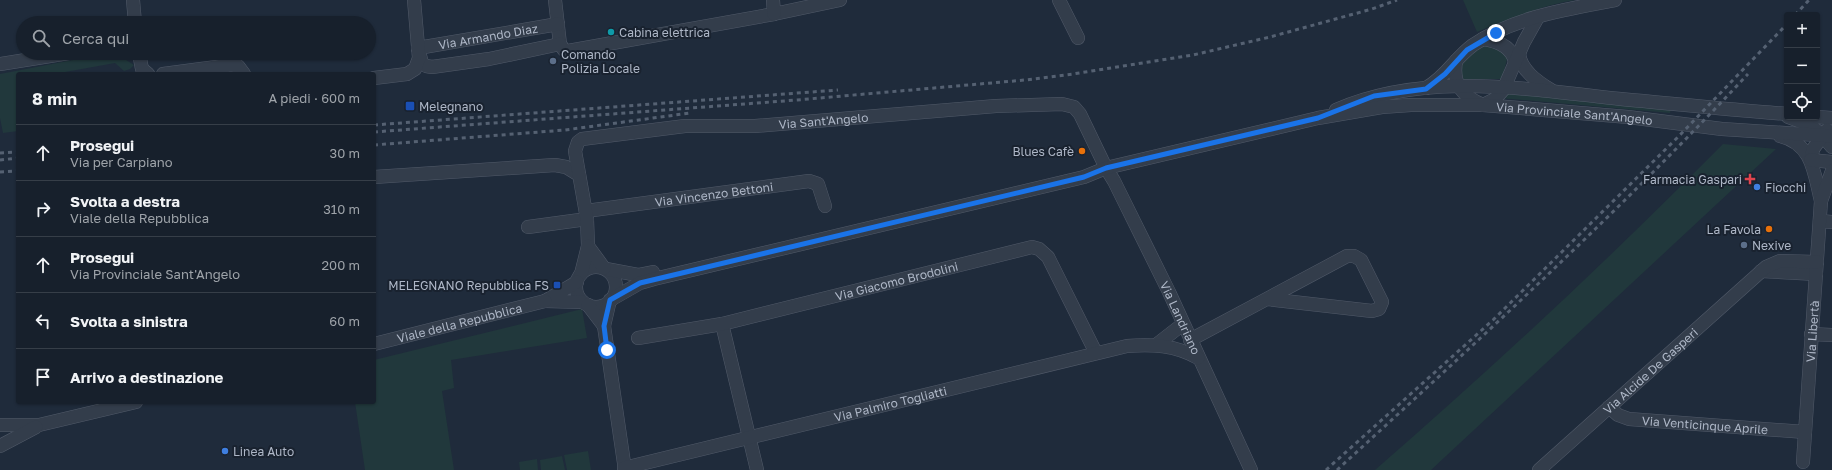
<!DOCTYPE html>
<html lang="it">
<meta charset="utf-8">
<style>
:root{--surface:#17202c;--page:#202834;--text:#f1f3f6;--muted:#9ea3a9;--line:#363e48}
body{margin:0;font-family:"Golos Text",sans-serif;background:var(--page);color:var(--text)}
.controls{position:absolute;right:12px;top:12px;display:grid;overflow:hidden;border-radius:4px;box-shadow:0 1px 3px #0004}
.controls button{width:36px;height:36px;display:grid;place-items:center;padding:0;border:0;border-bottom:1px solid var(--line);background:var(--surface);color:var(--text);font:20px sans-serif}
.stop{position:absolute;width:12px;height:12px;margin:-9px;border:3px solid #1a73e8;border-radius:50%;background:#fff}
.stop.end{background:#1a73e8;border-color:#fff;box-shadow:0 1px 4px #0008}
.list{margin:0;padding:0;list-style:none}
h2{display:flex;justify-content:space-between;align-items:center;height:52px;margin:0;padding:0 16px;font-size:17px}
h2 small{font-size:13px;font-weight:400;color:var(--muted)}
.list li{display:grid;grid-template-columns:26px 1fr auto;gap:12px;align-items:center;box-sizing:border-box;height:56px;padding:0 16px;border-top:1px solid var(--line)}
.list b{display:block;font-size:15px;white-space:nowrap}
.list p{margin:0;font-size:13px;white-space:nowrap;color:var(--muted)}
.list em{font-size:13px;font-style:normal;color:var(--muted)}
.icon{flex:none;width:22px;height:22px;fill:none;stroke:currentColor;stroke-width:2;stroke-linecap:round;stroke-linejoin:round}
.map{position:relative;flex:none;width:1832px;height:470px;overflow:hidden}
.search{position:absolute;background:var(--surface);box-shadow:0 1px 3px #0004;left:16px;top:16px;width:360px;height:44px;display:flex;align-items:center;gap:10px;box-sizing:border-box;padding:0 14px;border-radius:22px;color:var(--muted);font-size:15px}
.panel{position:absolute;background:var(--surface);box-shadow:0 1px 3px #0004;left:16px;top:72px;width:360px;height:332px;border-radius:4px}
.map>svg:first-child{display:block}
.green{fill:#21383c}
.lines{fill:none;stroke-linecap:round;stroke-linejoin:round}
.minor-casing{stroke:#515a69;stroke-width:14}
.minor{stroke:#333d4b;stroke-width:13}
.rail{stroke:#556172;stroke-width:3;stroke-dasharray:4 4;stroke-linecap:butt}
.route{stroke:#1a73e8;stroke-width:5}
.culture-dot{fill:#0f9aa8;stroke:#19222f;stroke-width:1.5}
.service-dot{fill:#5c6f8a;stroke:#19222f;stroke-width:1.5}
.transit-dot{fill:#1a4fb4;stroke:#19222f;stroke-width:1.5}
.food-dot{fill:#e8710a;stroke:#19222f;stroke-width:1.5}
.health-dot{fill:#e0444e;stroke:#19222f;stroke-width:1.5}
.shop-dot{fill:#3f7fe0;stroke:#19222f;stroke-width:1.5}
.labels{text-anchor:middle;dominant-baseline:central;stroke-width:4;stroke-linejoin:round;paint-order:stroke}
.poi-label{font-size:12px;fill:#aeb7c7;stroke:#19222f;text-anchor:start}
.street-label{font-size:12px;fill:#aeb7c7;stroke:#19222f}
</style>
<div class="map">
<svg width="1832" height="470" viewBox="0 0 1832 470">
<rect width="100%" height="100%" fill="#1f2b3b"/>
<path class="green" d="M 1463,0 L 1575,0 C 1540,6 1509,19 1477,32 Z
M 1482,45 L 1502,49 L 1507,59 L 1502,79 L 1459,79 L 1462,59 Z
M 109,53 L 115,53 L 134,65 L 130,69 L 124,71 L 115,63 L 54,74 L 18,74 L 18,131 L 3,133 L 0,118 L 0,74 Z
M 1505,90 L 1671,109 L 1670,113 L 1500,98 Z
M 1723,144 L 1776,149 L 1431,470 L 1375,470 C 1495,366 1611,257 1723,144 Z
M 582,309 L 587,338 L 451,360 L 454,388 L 442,391 L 454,470 L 365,470 L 355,402 L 374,402 L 374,360 Z
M 588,451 L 591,470 L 567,470 L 564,455 Z
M 562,456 L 565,470 L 541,470 L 540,460 Z
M 537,459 L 538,470 L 520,470 L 519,462 Z"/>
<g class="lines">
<g class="minor-casing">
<g id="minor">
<path d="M 133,0 L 135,23"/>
<path d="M 555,0 L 560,44 L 564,50 L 568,51 L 774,14 L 840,0"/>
<path d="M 773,0 L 774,14"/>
<path d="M 1059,0 L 1078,38"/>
<path d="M 1483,39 C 1497,41 1512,46 1515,62"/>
<path d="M 418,48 L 422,63 L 426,66 L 432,67 L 489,59 L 560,44"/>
<path id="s1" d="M 418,48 L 558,24"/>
<path d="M 139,53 L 142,69 L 148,74"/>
<path d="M 1519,53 C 1520,70 1538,82 1551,90"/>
<path d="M 1456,61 C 1452,84 1462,96 1483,105 L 1495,99 L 1503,90 L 1524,42 L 1538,17"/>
<path d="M 0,64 L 69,53"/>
<path d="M 163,74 L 231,65 L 238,66 L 244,74"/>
<path d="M 374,78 L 407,74 L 415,69 L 419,58 L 414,0"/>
<path d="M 1426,88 C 1446,77 1455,58 1473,45 C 1514,17 1568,9 1615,0"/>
<path d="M 1336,110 C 1425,71 1527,89 1621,99 C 1676,104 1731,110 1787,114"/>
<path d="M 1788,117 L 1810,125 L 1822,135 L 1832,147"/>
<path d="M 1817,117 L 1832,118"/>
<path d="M 1780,136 C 1813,144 1814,173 1821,201"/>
<path d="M 1811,160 L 1813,149 L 1827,130"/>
<path d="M 1811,160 L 1832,162"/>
<path d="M 374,177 L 555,165 L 566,167 L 579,175"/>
<path id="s2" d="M 586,211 L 809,181 L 818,184 L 825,206"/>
<path d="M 1820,221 L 1832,222"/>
<path d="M 528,227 L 587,219"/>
<path id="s3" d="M 588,246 L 587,219 L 575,151 L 578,142 L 582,139 L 685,126 L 755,126 L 996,106 L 1062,104 L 1074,107 L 1080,114 L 1106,168 L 1114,181 L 1169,292 L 1251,470"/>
<circle cx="596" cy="287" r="20"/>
<path d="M 606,269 L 638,275 L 653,272"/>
<path d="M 1761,271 L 1816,274"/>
<path d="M 581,274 L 588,246 L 604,268"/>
<path d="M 577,282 L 545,301 L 583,302"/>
<path id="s4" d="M 612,299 L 640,283 L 654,279 L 1084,177 L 1106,168 L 1318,118 L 1382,107 L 1411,105 L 1483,105 L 1628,117 L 1722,129 L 1832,136"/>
<path d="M 588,305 L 604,326 L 610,300"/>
<path d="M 722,324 L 757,470"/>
<path d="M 604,326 L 625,470"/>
<path d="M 1811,334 L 1832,335"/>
<path id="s5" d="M 638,338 L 722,324 L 1032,247 L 1039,249 L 1048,257 L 1096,353"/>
<path d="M 1190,340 L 1347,256 L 1354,256 L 1361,260 L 1382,302 L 1379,309 L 1372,311 L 1267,299"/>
<path id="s6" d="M 374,344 L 545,301"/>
<path d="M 1156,345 L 1183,324"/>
<path id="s7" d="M 1609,407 L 1618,415 L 1629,419 L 1805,432"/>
<path d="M 0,425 L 39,425 L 136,402"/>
<path d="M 0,446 L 36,427"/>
<path id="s8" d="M 1803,462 L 1821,201 L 1832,171"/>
<path id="s9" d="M 624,468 L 1127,346 C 1152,344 1175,345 1198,358"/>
<path id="s10" d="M 1539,470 L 1766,267 L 1780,261 L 1817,262"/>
</g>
</g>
<use href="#minor" class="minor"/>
<path class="rail" d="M 1795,15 L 1809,0
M 374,125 L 838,90
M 374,132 L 797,100 L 1025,80 L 1073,74 L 1193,55 L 1270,37 L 1372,9 L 1397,0
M 374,145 L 565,130 L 690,113
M 0,153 L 18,152
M 0,160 L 18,158
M 0,172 L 18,171
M 1326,470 L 1493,320 L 1678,137 L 1787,24
M 1337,470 C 1477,342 1618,213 1748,74"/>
</g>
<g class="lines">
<path class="route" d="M 607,350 L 604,326 L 610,300 L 640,283 L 1084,177 L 1106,168 L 1318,118 L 1374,96 L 1426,89 L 1445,74 L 1467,50 L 1496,33"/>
</g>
<circle class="culture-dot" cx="611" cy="32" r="4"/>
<g class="service-dot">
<circle cx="553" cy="61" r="4"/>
<circle cx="1744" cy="245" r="4"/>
</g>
<g class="transit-dot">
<rect x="405" y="101" width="10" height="10" rx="2"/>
<rect x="553" y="281" width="8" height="8" rx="2"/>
</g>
<g class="food-dot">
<circle cx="1082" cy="151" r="4"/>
<circle cx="1769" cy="229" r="4"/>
</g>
<path class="health-dot" d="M1748 173h4v4h4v4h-4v4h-4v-4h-4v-4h4z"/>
<g class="shop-dot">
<circle cx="1757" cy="187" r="4"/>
<circle cx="225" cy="451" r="4"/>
</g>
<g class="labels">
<g class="poi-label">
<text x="619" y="32">Cabina elettrica</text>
<text x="561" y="54">Comando<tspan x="561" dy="14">Polizia Locale</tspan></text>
<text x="419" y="106">Melegnano</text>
<text x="1074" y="151" text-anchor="end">Blues Cafè</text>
<text x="1742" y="179" text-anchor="end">Farmacia Gaspari</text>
<text x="1765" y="187">Fiocchi</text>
<text x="1761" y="229" text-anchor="end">La Favola</text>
<text x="1752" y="245">Nexive</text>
<text x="549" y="285" text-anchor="end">MELEGNANO Repubblica FS</text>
<text x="233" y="451">Linea Auto</text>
</g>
<g class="street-label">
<text stroke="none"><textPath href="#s1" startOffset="71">Via Armando Diaz</textPath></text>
<text stroke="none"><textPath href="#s4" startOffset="988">Via Provinciale Sant'Angelo</textPath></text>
<text stroke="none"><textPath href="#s3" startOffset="353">Via Sant'Angelo</textPath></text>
<text stroke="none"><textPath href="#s2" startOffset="129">Via Vincenzo Bettoni</textPath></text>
<text stroke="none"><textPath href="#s5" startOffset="265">Via Giacomo Brodolini</textPath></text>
<text stroke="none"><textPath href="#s3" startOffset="841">Via Landriano</textPath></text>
<text stroke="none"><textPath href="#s6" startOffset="88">Viale della Repubblica</textPath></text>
<text stroke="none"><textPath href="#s8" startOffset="131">Via Libertà</textPath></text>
<text stroke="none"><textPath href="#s10" startOffset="149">Via Alcide De Gasperi</textPath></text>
<text stroke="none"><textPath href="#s9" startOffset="274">Via Palmiro Togliatti</textPath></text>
<text stroke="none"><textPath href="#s7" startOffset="100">Via Venticinque Aprile</textPath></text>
</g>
</g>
</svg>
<div class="controls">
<button>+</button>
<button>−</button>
<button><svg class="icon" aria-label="locate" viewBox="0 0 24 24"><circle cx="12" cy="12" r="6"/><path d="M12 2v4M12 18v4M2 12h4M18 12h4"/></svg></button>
</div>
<div class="stop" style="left:607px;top:350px"></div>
<div class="stop end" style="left:1496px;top:33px"></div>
<div class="search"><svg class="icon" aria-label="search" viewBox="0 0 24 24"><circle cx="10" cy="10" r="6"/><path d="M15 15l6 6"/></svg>Cerca qui</div>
<section class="panel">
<h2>8 min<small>A piedi · 600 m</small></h2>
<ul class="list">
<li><svg class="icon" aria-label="ahead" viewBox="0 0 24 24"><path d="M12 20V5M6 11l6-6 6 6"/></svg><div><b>Prosegui</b><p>Via per Carpiano</p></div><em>30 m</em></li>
<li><svg class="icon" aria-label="right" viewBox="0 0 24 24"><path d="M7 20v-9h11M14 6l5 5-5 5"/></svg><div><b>Svolta a destra</b><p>Viale della Repubblica</p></div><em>310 m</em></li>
<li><svg class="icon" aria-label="ahead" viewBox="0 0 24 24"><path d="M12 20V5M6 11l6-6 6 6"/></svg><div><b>Prosegui</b><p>Via Provinciale Sant'Angelo</p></div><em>200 m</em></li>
<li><svg class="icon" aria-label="left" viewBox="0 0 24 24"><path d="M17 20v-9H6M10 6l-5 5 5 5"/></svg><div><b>Svolta a sinistra</b></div><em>60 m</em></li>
<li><svg class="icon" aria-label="arrive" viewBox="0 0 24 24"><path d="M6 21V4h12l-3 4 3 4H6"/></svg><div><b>Arrivo a destinazione</b></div></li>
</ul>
</section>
</div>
